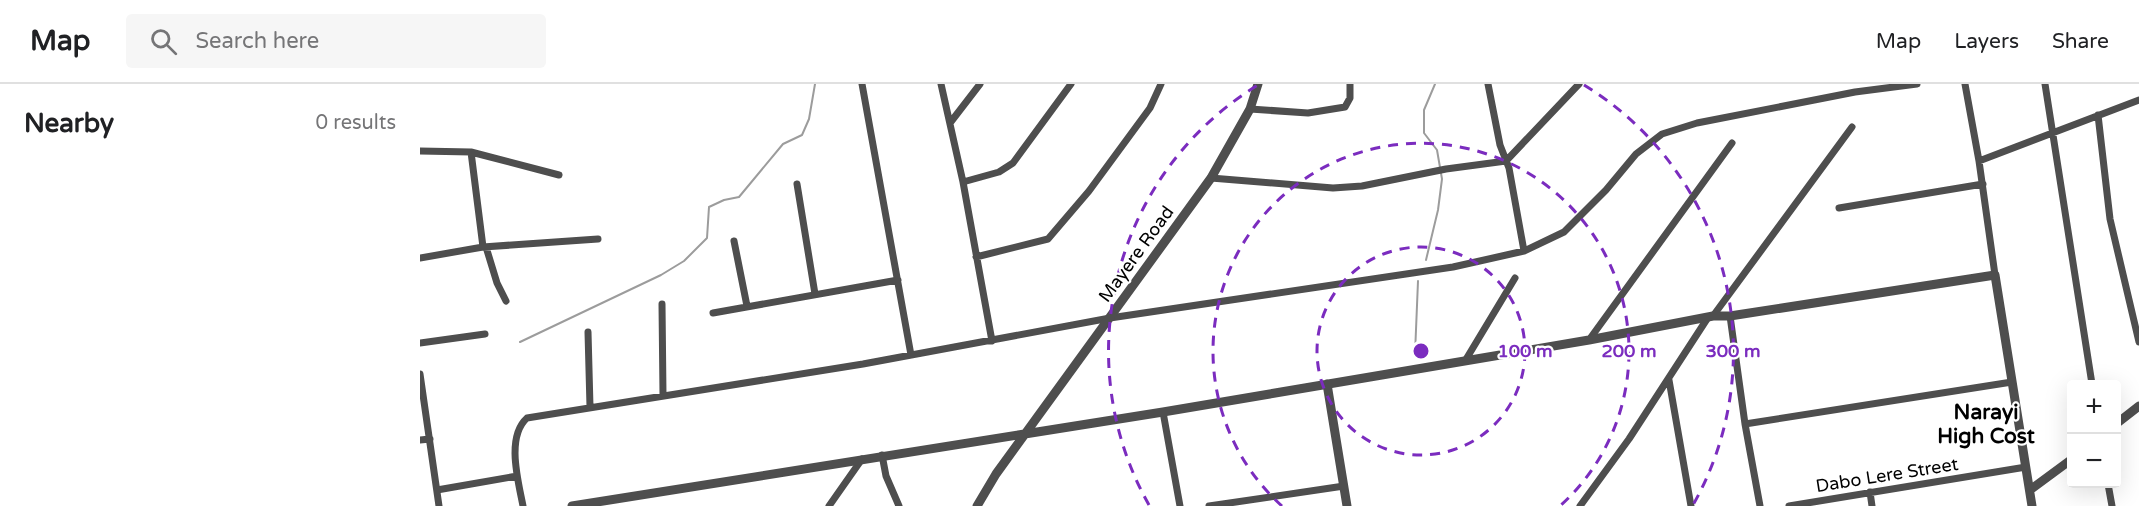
<!DOCTYPE html>
<meta charset="utf-8">
<style>
:root{--surface:#fff;--page:#f6f6f6;--text:#202124;--muted:#757577;--line:#e0e0e0}
body{margin:0;font-family:"Varela Round",sans-serif;background:var(--page);color:var(--text)}
.controls{position:absolute;right:18px;bottom:18px;display:grid;overflow:hidden;border-radius:6px;box-shadow:0 6px 24px #0002}
.controls button{width:54px;height:54px;display:grid;place-items:center;padding:0;border:0;border-bottom:2px solid var(--line);background:var(--surface);color:var(--text);font:30px sans-serif}
.list{margin:0;padding:0;list-style:none}
h2{display:flex;justify-content:space-between;align-items:center;height:78px;margin:0;padding:0 24px;font-size:26px}
h2 small{font-size:20px;font-weight:400;color:var(--muted)}
.icon{flex:none;width:33px;height:33px;fill:none;stroke:currentColor;stroke-width:2;stroke-linecap:round;stroke-linejoin:round}
.map{position:relative;flex:none;width:1719px;height:422px;overflow:hidden}
header{display:flex;align-items:center;gap:36px;box-sizing:border-box;height:84px;padding:0 30px;background:var(--surface);border-bottom:2px solid var(--line)}
header strong{font-size:28px}
nav{display:flex;gap:33px;margin-inline-start:auto;font-size:21px}
.search{width:420px;height:54px;background:var(--page);display:flex;align-items:center;gap:15px;box-sizing:border-box;padding:0 21px;border-radius:6px;color:var(--muted);font-size:22px}
main{display:flex}
aside{flex:1;background:var(--surface)}
.map>svg:first-child{display:block}
.lines{fill:none;stroke-linecap:round;stroke-linejoin:round}
.stream{stroke:#9c9c9c;stroke-width:2}
.minor{stroke:#4e4e4e;stroke-width:7}
.tertiary{stroke:#4e4e4e;stroke-width:9}
.ring{fill:none;stroke:#7b2cbf;stroke-width:3;stroke-dasharray:10 8}
.labels{text-anchor:middle;dominant-baseline:central;stroke-width:4.5;stroke-linejoin:round;paint-order:stroke}
.street-label{font-size:18px;fill:#000;stroke:#fff}
.quarter-label{font-size:21px;font-weight:bold;fill:#000;stroke:#fff}
.centre{fill:#7b2cbf;stroke:#fff;stroke-width:3}
.ring-label{font-size:18px;text-anchor:middle;font-weight:bold;fill:#7b2cbf;stroke:#fff;stroke-width:4.5;stroke-linejoin:round;paint-order:stroke}
</style>
<header>
<strong>Map</strong>
<div class="search"><svg class="icon" aria-label="search" viewBox="0 0 24 24"><circle cx="10" cy="10" r="6"/><path d="M15 15l6 6"/></svg>Search here</div>
<nav><a>Map</a><a>Layers</a><a>Share</a></nav>
</header>
<main>
<aside>
<h2>Nearby<small>0 results</small></h2>
<ul class="list">
</ul>
</aside>
<div class="map">
<svg width="1719" height="422" viewBox="0 0 1719 422">
<rect width="100%" height="100%" fill="#fff"/>
<g class="lines">
<path class="stream" d="M 1006,176 L 1018,126 L 1022,95 L 1017,66 L 1004,49 L 1004,26 L 1015,0
M 100,258 L 241,191 L 264,177 L 287,154 L 289,123 L 304,116 L 319,113 L 363,60 L 382,51 L 389,35 L 395,0
M 995,270 L 998,197"/>
<path class="minor" d="M 442,0 L 491,271
M 521,0 L 543,98 L 572,257
M 1068,0 L 1080,61 L 1089,84 L 1104,167
M 1545,0 L 1559,77 L 1575,191
M 1625,0 L 1672,300
M 830,25 L 888,29 L 925,23 L 930,14 L 930,0
M 1678,31 L 1690,135 L 1719,258
M 530,39 L 560,0
M 0,67 L 51,68 L 139,91
M 51,68 L 63,163
M 1559,77 L 1719,16
M 791,94 L 913,104 L 942,102 L 1026,85 L 1086,77 L 1159,0
M 543,98 L 579,88 L 593,79 L 651,0
M 377,100 L 395,210
M 1419,124 L 1563,100
M 314,157 L 327,222
M 66,163 L 77,199 L 86,217
M 556,173 L 628,155 L 669,107 L 730,24 L 741,0
M 0,174 L 63,163 L 178,155
M 242,220 L 243,311
M 293,229 L 478,196
M 1293,232 L 1432,43
M 1310,232 L 1325,340 L 1340,422
M 168,248 L 170,323
M 1169,256 L 1312,59
M 0,259 L 65,250
M 1045,277 L 1095,194
M 0,290 L 19,422
M 1249,296 L 1271,422
M 743,328 L 760,422
M 1325,340 L 1592,298
M 0,356 L 10,355
M 462,371 L 466,392 L 479,422
M 1688,400 L 1692,422
M 17,406 L 97,392
M 1450,408 L 1452,422
M 103,422 C 98,396 86,353 107,334 L 443,280 L 690,234 L 1033,183 L 1104,167 L 1144,148 L 1186,106 L 1216,70 L 1242,50 L 1277,39 L 1435,8 L 1497,0
M 409,422 L 442,375
M 789,422 L 924,402
M 1160,422 L 1209,355 L 1287,235
M 1369,422 L 1606,383"/>
<path class="tertiary" d="M 907,300 L 927,422
M 1696,340 L 1719,322
M 1610,406 L 1652,375
M 152,422 L 743,328 L 1169,256 L 1293,232 L 1310,232 L 1575,191 L 1612,422
M 557,422 L 576,390 L 791,94 L 830,25 L 838,0"/>
</g>
<g class="ring">
<circle cx="1001" cy="267" r="104"/>
<path d="M862 422A208 208 0 1 1 1140 422"/>
<path d="M729 421A312 312 0 0 1 838 1M1164 1A312 312 0 0 1 1273 421"/>
</g>
<g class="labels">
<g class="street-label">
<text transform="translate(716 170) rotate(-54)">Mayere Road</text>
<text transform="translate(1467 391) rotate(-9)">Dabo Lere Street</text>
</g>
<g class="quarter-label">
<text x="1566" y="328">Narayi<tspan x="1566" dy="24">High Cost</tspan></text>
</g>
</g>
<circle cx="1001" cy="267" r="9" class="centre"/>
<g class="ring-label">
<text x="1105" y="273">100 m</text>
<text x="1209" y="273">200 m</text>
<text x="1313" y="273">300 m</text>
</g>
</svg>
<div class="controls">
<button>+</button>
<button>−</button>
</div>
</div>
</main>
